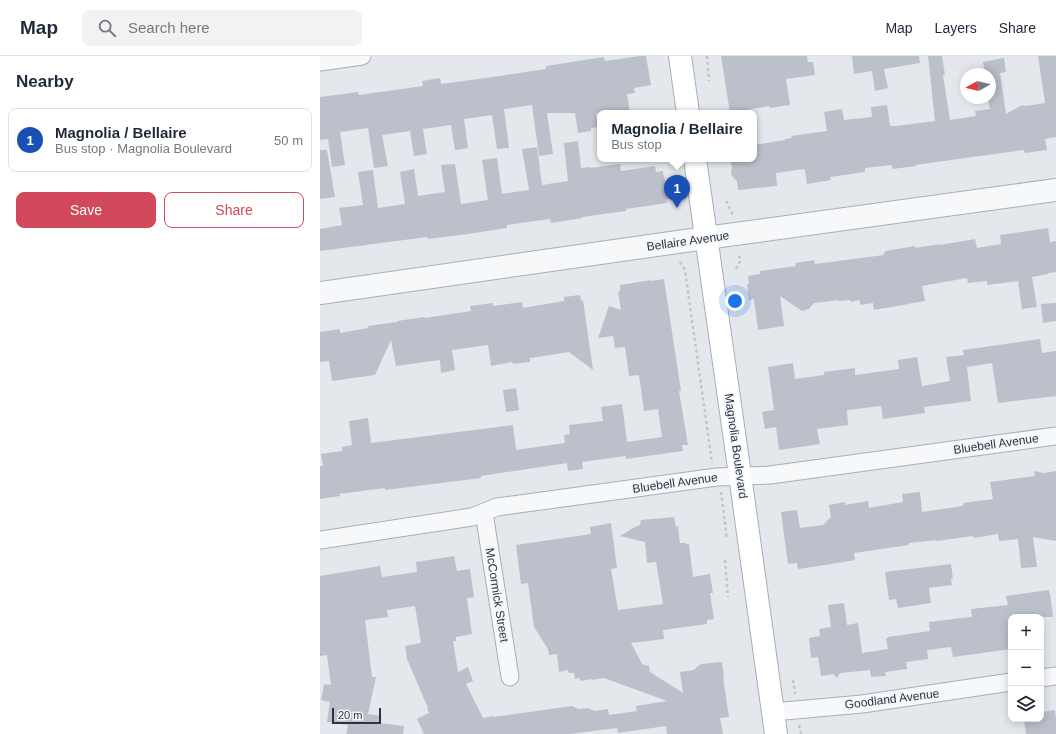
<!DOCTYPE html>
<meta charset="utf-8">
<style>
:root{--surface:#fff;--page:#f2f2f3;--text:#1f2937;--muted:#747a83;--line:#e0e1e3;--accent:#d1495b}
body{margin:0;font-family:Helvetica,sans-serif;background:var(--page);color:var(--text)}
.controls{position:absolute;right:12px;bottom:12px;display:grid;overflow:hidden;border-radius:8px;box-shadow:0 2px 10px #0003}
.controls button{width:36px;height:36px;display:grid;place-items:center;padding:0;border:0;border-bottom:1px solid var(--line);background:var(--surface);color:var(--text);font:20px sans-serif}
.compass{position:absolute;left:640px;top:12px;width:36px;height:36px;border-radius:50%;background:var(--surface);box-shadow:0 2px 10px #0003;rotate:262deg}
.scale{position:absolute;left:12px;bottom:10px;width:49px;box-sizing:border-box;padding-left:4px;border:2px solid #2b3445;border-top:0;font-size:11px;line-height:14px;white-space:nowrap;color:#2b3445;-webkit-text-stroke:3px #f4f6f9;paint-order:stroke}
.you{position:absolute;left:415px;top:245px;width:14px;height:14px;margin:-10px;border:3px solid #fff;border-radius:50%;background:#1a73e8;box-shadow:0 0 0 6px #1a73e833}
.badge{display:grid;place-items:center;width:26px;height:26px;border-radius:50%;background:var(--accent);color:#fff;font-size:13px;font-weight:700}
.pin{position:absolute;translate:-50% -33px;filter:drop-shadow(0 1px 2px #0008)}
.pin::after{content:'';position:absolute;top:21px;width:14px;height:12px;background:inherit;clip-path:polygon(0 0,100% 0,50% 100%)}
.popup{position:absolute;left:277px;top:54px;width:160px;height:52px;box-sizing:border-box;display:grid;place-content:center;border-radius:8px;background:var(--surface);filter:drop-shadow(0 1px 3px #0005);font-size:13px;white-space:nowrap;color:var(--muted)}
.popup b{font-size:15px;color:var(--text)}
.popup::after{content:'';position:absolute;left:50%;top:100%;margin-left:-8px;border:8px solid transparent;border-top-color:var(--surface)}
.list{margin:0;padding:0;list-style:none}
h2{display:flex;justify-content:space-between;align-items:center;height:52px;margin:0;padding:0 16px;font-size:17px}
h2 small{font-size:13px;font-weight:400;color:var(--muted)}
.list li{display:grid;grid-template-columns:26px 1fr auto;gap:12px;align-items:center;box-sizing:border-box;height:64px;margin:0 8px 8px;padding:0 8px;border:1px solid var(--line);border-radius:8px}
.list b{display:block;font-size:15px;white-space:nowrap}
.list p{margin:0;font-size:13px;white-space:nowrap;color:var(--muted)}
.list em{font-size:13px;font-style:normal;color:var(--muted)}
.actions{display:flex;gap:8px;padding:12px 16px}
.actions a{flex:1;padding:9px 0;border:1px solid var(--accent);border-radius:8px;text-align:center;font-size:14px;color:var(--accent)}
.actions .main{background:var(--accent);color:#fff}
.icon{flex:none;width:22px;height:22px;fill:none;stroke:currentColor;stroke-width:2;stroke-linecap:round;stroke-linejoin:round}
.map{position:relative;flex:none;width:736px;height:678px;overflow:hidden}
header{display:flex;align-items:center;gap:24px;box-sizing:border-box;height:56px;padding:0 20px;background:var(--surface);border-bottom:1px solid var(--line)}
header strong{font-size:19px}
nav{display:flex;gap:22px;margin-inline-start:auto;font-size:14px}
.search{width:280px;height:36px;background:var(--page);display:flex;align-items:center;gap:10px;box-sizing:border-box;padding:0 14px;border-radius:8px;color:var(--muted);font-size:15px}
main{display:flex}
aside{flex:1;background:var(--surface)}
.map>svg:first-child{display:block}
.building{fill:#bbc0ca}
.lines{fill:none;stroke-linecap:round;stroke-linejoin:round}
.minor-casing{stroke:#a9aeb7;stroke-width:19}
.tertiary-casing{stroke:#a9aeb7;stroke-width:24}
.secondary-casing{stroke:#a9aeb7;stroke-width:24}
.path{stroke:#c2c5cb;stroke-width:2.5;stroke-dasharray:3 3;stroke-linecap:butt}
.minor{stroke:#f7f8fa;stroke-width:17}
.tertiary{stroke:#f7f8fa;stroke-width:22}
.secondary{stroke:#fff;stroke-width:22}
.labels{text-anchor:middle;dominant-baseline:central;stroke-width:3;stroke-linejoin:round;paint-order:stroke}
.street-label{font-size:12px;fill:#2b3445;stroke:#f4f6f9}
</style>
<header>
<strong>Map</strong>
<div class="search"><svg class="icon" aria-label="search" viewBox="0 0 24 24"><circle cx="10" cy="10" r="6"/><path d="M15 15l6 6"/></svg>Search here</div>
<nav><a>Map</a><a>Layers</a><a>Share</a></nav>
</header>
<main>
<aside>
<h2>Nearby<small></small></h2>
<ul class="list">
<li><span class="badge" style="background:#1a4fb4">1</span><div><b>Magnolia / Bellaire</b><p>Bus stop · Magnolia Boulevard</p></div><em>50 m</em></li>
</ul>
<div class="actions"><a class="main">Save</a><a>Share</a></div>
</aside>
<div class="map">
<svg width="736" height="678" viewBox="0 0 736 678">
<rect width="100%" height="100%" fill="#e4e7ec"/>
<path class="building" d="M 320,0 L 326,0 L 331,29 L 314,32 L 315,37 L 307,38 L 310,57 L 276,57 L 278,71 L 271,72 L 271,75 L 258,77 L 255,57 L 227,57 L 233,98 L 219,100 L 212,49 L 184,53 L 189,92 L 177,93 L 172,59 L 144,63 L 148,92 L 135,94 L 131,69 L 103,73 L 107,98 L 94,100 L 90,75 L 62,79 L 68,110 L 54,112 L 48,72 L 20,76 L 25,109 L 12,111 L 8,83 L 0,84 L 0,41 L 38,36 L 39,39 L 103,30 L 102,25 L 120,22 L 121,28 L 173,21 L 226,13 L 226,10 L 284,1 L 285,5 Z
M 401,0 L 487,0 L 488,6 L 493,6 L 495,19 L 466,23 L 470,49 L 450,52 L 449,50 L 410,57 Z
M 532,0 L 599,0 L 600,7 L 564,13 L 568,32 L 555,35 L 552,15 L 534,18 Z
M 608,0 L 622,0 L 625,19 L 623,19 L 630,64 L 656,60 L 655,55 L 670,53 L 668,42 L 670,42 L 670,18 L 665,18 L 663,6 L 684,2 L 686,16 L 680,17 L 686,58 L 702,49 L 706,50 L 725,47 L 718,0 L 736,0 L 736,81 L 725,83 L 727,94 L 705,97 L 704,94 L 595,109 L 596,110 L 572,113 L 572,109 L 545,112 L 545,116 L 510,121 L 511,124 L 487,128 L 485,114 L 484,114 L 484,113 L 456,117 L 457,130 L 418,134 L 417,125 L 412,120 L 411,117 L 412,111 L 410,103 L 434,103 L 434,89 L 465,84 L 465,83 L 472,82 L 471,80 L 507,75 L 504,56 L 522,53 L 524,64 L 552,61 L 551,51 L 567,49 L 570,70 L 576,70 L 615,65 Z
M 258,85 L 261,112 L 270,111 L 270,112 L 300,108 L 301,115 L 335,110 L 336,116 L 343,115 L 343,119 L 344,119 L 348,143 L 346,143 L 347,147 L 306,153 L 306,155 L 262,161 L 262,162 L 231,167 L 230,163 L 187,169 L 187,172 L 148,178 L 108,183 L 107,181 L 0,195 L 0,173 L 22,169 L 19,152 L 43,149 L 38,116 L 53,114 L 58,152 L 85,148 L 80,116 L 94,113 L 98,140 L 125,136 L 121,109 L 135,108 L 141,148 L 168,144 L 162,104 L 177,102 L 182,138 L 209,134 L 202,93 L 217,91 L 222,129 L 248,125 L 244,87 Z
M 0,94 L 7,94 L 15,141 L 0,143 Z
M 728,172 L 730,186 L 736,185 L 736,216 L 728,217 L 728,218 L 712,221 L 717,251 L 702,253 L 698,225 L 667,229 L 667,225 L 648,227 L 647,222 L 602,230 L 605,245 L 554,254 L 553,247 L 540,249 L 540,244 L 531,246 L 530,244 L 519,245 L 518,245 L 518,244 L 494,247 L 489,253 L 482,255 L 460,240 L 464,270 L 438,274 L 434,243 L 429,244 L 427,228 L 429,228 L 428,220 L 440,218 L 440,215 L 476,210 L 475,207 L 494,204 L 495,208 L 564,199 L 563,197 L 565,197 L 565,195 L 595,190 L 595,192 L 620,188 L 620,189 L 655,183 L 657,192 L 681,188 L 680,179 Z
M 344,223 L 359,322 L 361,335 L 359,335 L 368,389 L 362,389 L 363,395 L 306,403 L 306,400 L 262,406 L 263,413 L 248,415 L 247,407 L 161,420 L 161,422 L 65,434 L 65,432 L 19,438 L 20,440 L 0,443 L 0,410 L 3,410 L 1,398 L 22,395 L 22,391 L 32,389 L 29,365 L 48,362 L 51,387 L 193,369 L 196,394 L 245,387 L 244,379 L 250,378 L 249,369 L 283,365 L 281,351 L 302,348 L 307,386 L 342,381 L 338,353 L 324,355 L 319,319 L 309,320 L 305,291 L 295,292 L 293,280 L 278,282 L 289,250 L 301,254 L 298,236 L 300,235 L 300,229 L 331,224 L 331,225 Z
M 260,239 L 261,245 L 263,244 L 273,314 L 249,296 L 210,302 L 210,306 L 193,308 L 192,306 L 171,310 L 168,289 L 132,294 L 135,314 L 121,317 L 120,304 L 76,310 L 71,284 L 55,319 L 12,325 L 9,305 L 0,306 L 0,276 L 20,273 L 20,277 L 48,272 L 48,270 L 77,266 L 77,265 L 105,261 L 105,262 L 151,255 L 150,250 L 173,247 L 173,250 L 202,246 L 203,252 L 244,245 L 244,241 Z
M 736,247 L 736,265 L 723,267 L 721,248 Z
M 720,283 L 722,297 L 736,295 L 736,340 L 678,347 L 672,307 L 647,311 L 651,345 L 604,351 L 605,357 L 563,363 L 561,350 L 527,354 L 528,369 L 497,373 L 500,388 L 459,394 L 456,371 L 445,373 L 442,356 L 454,354 L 448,311 L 473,307 L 475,323 L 504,319 L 504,316 L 535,312 L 535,319 L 579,313 L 578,304 L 597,301 L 602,330 L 630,325 L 626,301 L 644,299 L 643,294 Z
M 196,332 L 199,354 L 186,356 L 183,334 Z
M 714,415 L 723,417 L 736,415 L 736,485 L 713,481 L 717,511 L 701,512 L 698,483 L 679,485 L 678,478 L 654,482 L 653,480 L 617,485 L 616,484 L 589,487 L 589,489 L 534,497 L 535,504 L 505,509 L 478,513 L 477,507 L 468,508 L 461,456 L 477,454 L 480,472 L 503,469 L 511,461 L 509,449 L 525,446 L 525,449 L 548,445 L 549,452 L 583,446 L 582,438 L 600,436 L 602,456 L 643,450 L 643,447 L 673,443 L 670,426 L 715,420 Z
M 354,461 L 356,471 L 358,470 L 360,487 L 366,487 L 366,488 L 369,488 L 373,521 L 390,518 L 393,537 L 390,537 L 394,563 L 387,564 L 387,568 L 343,574 L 344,583 L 311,587 L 322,608 L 329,610 L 330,616 L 363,637 L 360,616 L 374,614 L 378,610 L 381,608 L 402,606 L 404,621 L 403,621 L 409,661 L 400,662 L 403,678 L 347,678 L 346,670 L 298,677 L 297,672 L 250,678 L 104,678 L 97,663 L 109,657 L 107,652 L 108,652 L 87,603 L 85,590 L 101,587 L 95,550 L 67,554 L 68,561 L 45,564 L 52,621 L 56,621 L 48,658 L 60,660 L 59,667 L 84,670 L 83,678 L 26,678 L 28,669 L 7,666 L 10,646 L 1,644 L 4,628 L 11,629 L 7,599 L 0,600 L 0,520 L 60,510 L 62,521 L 97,516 L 96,506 L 134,500 L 137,515 L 150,513 L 154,541 L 147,542 L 152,578 L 136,581 L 136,585 L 133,585 L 138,616 L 148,611 L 153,625 L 146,628 L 163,662 L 173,660 L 173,661 L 252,650 L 259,653 L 268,652 L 274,655 L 288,653 L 289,659 L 317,655 L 316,650 L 347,645 L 284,622 L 272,624 L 271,623 L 260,625 L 260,622 L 255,623 L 254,617 L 249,617 L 248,614 L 239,616 L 237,598 L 229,599 L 228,593 L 214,571 L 208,527 L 201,528 L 196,489 L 271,478 L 270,471 L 291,467 L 297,512 L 291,513 L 298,554 L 343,548 L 336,506 L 327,507 L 325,486 L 300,480 L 313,472 L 320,469 L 321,464 Z
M 631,508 L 633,523 L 631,523 L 632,529 L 609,532 L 611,547 L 578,552 L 576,543 L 569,544 L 565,516 Z
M 729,534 L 729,537 L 730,537 L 733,561 L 691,561 L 691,593 L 633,601 L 631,591 L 607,594 L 608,603 L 586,606 L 587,613 L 565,616 L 566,620 L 551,621 L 550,614 L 520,617 L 517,622 L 513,618 L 501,620 L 498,601 L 491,602 L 489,582 L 500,580 L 499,573 L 511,571 L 508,549 L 524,547 L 527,569 L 538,567 L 542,597 L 568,593 L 566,582 L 568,582 L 568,581 L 610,575 L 609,566 L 651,561 L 652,560 L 651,553 L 688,549 L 686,540 Z
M 735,654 L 736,663 L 736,678 L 706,678 L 704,663 L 721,663 L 721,656 Z"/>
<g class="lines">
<g class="minor-casing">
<path id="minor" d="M 0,6 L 42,0
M 164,457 L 190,621
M 0,484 L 152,461 L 177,451 L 397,421 L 450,419 L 736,380
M 721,622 L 736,620
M 453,656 L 542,648 L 691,626"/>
</g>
<g class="tertiary-casing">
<path id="tertiary" d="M 0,237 L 386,182 L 736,134"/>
</g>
<g class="secondary-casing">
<path id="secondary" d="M 360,0 L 368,57
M 375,103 L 420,419 L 456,678"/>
</g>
<path class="path" d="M 387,0 L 389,25
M 406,145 L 412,157 L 412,160
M 360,206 L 365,214 L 366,221 L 392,407
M 416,213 L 421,203 L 418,199
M 401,436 L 407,483
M 405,504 L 408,541
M 473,624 L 475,638
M 479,669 L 481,678"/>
<use href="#minor" class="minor"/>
<use href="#tertiary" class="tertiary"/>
<use href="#secondary" class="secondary"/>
</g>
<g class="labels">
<g class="street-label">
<text transform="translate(368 185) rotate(-8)">Bellaire Avenue</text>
<text transform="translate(676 388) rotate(-8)">Bluebell Avenue</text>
<text transform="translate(416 390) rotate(82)">Magnolia Boulevard</text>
<text transform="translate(355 427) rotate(-8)">Bluebell Avenue</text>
<text transform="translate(177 539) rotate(81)">McCormick Street</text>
<text transform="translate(572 643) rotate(-7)">Goodland Avenue</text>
</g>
</g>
</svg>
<div class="controls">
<button>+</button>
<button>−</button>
<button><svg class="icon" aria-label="layers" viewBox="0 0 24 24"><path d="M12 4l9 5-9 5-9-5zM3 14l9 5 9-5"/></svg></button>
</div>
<svg class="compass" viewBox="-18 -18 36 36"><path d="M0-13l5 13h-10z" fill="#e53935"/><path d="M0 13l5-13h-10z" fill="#747a83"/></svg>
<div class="scale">20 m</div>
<div class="you"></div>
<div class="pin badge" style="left:357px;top:152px;background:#1a4fb4">1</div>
<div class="popup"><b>Magnolia / Bellaire</b>Bus stop</div>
</div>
</main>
